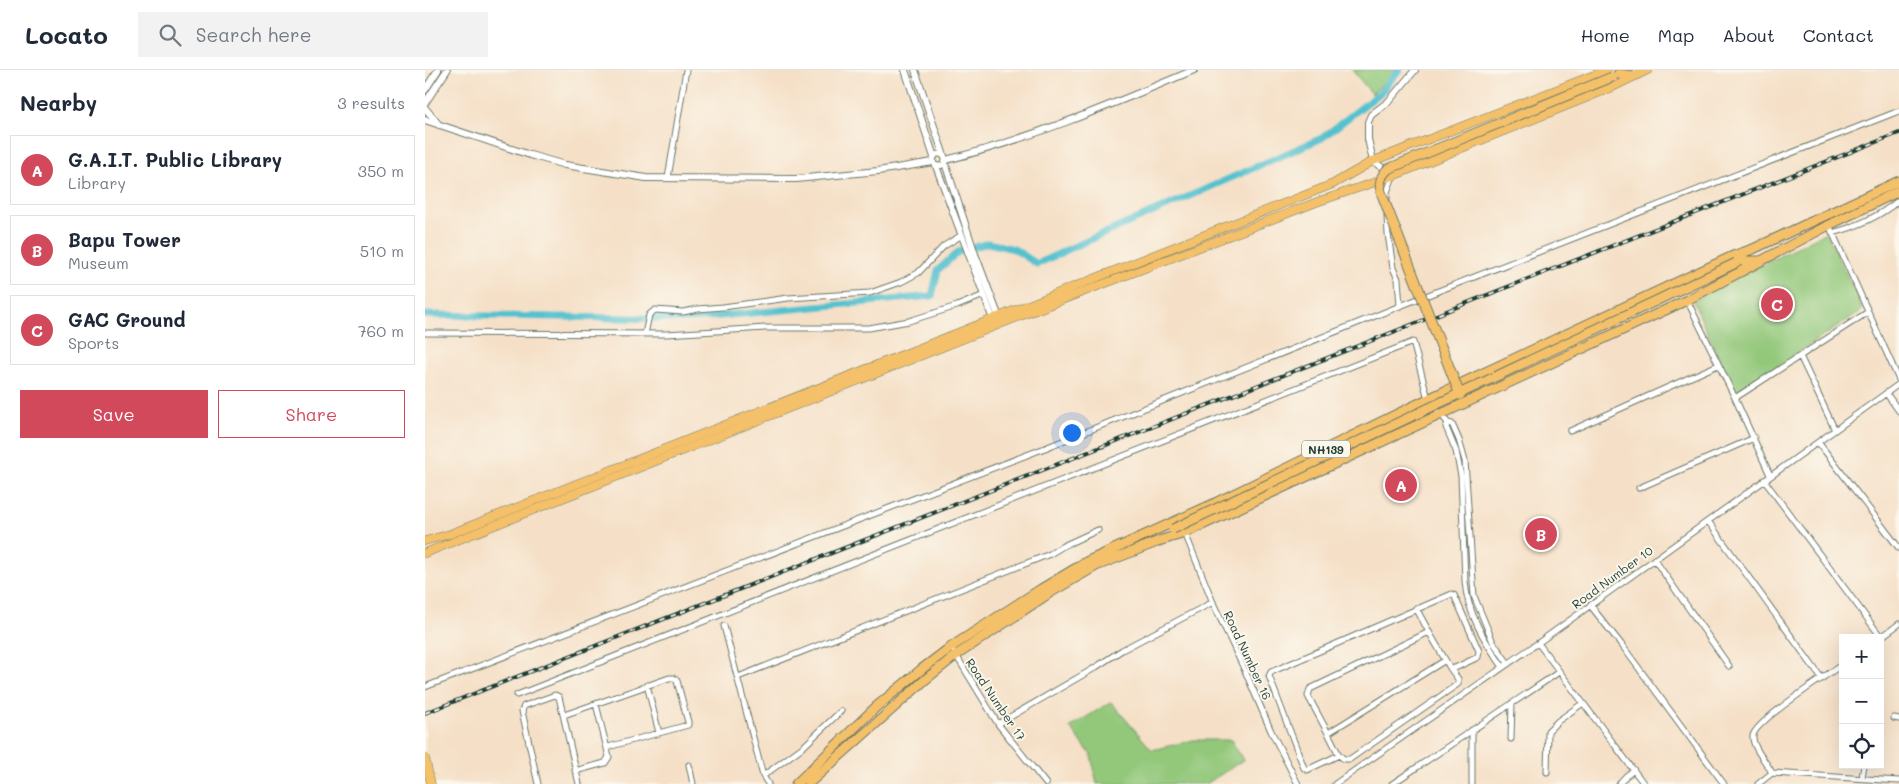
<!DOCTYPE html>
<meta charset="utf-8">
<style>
:root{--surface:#fff;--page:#f2f2f3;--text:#1f2937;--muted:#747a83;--line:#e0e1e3;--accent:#d1495b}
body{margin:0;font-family:Mali,sans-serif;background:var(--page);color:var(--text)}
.controls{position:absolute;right:15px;bottom:15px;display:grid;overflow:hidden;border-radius:0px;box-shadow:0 5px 20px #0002}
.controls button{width:45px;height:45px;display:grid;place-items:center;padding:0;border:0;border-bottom:1px solid var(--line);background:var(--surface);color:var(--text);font:25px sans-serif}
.you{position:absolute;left:646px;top:362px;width:18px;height:18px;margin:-12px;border:4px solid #fff;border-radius:50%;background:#1a73e8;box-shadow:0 0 0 8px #1a73e833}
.badge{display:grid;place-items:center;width:32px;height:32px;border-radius:50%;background:var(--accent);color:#fff;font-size:16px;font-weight:700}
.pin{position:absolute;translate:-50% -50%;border:2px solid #fff;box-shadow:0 1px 5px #0006}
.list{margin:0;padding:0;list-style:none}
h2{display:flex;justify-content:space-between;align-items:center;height:65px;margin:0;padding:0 20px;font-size:21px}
h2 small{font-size:16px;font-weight:400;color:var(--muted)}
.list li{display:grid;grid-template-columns:32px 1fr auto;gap:15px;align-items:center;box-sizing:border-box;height:70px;margin:0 10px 10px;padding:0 10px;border:1px solid var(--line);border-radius:0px}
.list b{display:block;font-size:19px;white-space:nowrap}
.list p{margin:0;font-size:16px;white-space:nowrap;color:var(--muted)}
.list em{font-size:16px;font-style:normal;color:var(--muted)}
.actions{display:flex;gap:10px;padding:15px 20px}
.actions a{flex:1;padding:11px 0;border:1px solid var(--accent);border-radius:0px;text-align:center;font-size:18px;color:var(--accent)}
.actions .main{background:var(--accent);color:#fff}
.icon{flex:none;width:28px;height:28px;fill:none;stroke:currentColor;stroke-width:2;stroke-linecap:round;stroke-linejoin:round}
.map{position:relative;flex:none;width:1474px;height:714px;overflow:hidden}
header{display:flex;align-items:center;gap:30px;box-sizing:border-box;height:70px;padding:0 25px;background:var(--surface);border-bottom:1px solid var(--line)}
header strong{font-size:24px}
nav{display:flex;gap:28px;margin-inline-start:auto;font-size:18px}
.search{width:350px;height:45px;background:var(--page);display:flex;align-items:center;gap:12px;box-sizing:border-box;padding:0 18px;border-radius:0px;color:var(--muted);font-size:19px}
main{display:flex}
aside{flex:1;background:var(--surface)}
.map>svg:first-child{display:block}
.green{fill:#93c87a;stroke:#598257}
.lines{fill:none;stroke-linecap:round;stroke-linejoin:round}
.canal{stroke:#55c1cf;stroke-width:7}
.minor-casing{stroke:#6a7667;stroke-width:7}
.tertiary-casing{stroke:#6a7667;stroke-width:8}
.primary-casing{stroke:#6a7667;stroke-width:9}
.trunk-casing{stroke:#6a7667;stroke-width:11}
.minor{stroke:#fff;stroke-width:5}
.tertiary{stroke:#fff;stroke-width:6}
.primary{stroke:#f4c16a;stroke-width:8}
.trunk{stroke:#f4c16a;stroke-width:9}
.rail-casing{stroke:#1f3d34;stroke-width:4}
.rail{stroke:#fbf7ec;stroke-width:2;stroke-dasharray:5.5;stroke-linecap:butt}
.trunk-bridge-casing{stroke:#6a7667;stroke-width:11;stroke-linecap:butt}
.trunk-bridge{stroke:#f4c16a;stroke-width:9}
.labels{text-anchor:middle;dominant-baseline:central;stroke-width:4;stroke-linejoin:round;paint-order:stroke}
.shield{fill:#fbf7ec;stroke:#61756b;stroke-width:1}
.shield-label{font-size:11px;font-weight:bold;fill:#1f3d34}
.street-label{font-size:12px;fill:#1f3d34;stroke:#fbf7ec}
</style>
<header>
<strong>Locato</strong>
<div class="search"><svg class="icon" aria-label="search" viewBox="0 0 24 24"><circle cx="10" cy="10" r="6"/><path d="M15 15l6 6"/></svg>Search here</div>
<nav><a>Home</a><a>Map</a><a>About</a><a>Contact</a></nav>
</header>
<main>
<aside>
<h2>Nearby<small>3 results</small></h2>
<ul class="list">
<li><span class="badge">A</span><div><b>G.A.I.T. Public Library</b><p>Library</p></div><em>350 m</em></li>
<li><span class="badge">B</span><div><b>Bapu Tower</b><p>Museum</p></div><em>510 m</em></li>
<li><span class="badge">C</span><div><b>GAC Ground</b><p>Sports</p></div><em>760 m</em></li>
</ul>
<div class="actions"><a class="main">Save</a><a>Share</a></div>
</aside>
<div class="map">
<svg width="1474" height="714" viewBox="0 0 1474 714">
<rect width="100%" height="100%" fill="#fbf7ec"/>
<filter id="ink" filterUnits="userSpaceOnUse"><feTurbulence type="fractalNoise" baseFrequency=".02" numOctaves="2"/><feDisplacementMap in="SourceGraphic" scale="10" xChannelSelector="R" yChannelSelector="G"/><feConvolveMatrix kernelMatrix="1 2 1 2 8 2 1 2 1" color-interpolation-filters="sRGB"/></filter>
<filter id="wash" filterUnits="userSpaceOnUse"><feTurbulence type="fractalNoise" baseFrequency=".0096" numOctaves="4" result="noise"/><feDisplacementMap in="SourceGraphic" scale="20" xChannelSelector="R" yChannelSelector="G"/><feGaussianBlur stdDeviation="1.12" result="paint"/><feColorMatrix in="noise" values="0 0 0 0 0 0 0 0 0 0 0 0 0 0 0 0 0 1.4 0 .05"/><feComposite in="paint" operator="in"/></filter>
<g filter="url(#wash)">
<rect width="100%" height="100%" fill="#f5e0c7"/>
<path class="green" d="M 927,0 L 973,0 L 947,24 Z
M 1401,162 L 1437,237 L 1436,241 L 1313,323 L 1308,321 L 1268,231 Z
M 686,632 L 727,680 L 768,670 L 806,670 L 818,690 L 781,714 L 672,714 L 666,685 L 645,657 Z"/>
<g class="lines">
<path class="canal" d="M 0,245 L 262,249 L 507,226 L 513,200 L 533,182 L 563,173 L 589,179 L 612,194 L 646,178 L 897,68 L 955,23 L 974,0"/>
</g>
</g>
<g filter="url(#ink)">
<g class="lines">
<g class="minor-casing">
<path id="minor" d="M508 90a6 6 0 1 1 12 0a6 6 0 1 1-12 0Z
M 243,108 L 261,0
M 962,132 L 962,122 L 968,106
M 1404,155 L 1474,310
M 1407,163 C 1431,157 1455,146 1474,130
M 1262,230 L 1310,328 L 1345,405
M 975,236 L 1474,41
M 0,263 L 241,264 L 341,258 L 444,258 L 484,251 L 532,236 L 559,225
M 220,264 L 224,245 L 230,240 L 258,242 L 273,239 L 298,237 L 363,228 L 445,223 L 476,212 L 493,203 L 519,176 L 537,165
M 1375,286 L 1410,360
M 1461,323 L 1474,341
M 1310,328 L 1443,242
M 1023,353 L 1021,357 L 1031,381 L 1036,406 L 1040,511 C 1042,543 1060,572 1078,597
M 1145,361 L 1293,295
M 1393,372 L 1474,478
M 1339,410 L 1456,567
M 1214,418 L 1329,368
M 1283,451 L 1397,609
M 760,463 L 789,535 L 821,603 L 846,661 L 873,714
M 1229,489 L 1304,596
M 1165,535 L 1196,574 L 1299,714
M 991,538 L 1004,562
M 299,556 L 338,706 L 343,714
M 1455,568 L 1474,554
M 1113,573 L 1219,714
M 526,577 L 573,654 L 621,714
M 313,607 L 625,484 L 638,476 L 673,460
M 222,615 L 234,663
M 0,617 L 620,378 L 975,236 L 973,209 L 968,198 L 963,164 L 962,145
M 92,625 L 988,272 L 1003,329 L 1023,353 L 1027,354 L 1034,370 L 1040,391 L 1049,526 L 1068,572 L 1083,593
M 139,645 L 244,608 L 249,608 L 252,611 L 263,652 L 263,655 L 183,677
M 1469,648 L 1474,649
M 573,654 L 668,599 L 697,580 L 788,532
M 903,663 L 914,685 L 882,700 L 879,698 L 844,606 L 846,602 L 1027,524 L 1029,525 L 1054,581 L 1053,587 L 1051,588 L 1030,598 L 1025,598 L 1004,562 L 885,619 L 883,626 L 903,663 L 1019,591
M 1086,669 L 1087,633
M 914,685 L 919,689 L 925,689 L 1033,614 L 1033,609 L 1025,598
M 264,695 L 268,714
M 150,701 L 180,693 L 184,687 L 171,634
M 1122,702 L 1123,661 L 1133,651 L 1158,633
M 1347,703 L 1474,711
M 338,706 L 379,676 L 416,641
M 1437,708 L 1439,695
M 113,714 L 97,641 L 99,636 L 130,625 L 134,627 L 154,714
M 910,714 L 1113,573 L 1474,314
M 967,714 L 1134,602
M 1047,714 L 1047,660
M 1194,714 L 1201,706 L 1209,700
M 1333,714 L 1347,703 C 1342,692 1327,678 1328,666 C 1329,652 1403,604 1418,594"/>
</g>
<g class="tertiary-casing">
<path id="tertiary" d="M 480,0 L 509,87
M 490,0 L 519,86
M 0,20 L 13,0
M 0,33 L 22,0
M 0,38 L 14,55
M 0,50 L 105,85 L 140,95 L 221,108 L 371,109 L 453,101 L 508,92
M 521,90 C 606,69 688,34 769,0
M 520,93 L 550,184 L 575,250
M 511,96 L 569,252
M 963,102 L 948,91 L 943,69 L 943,52 L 946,45 L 963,32 L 990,0"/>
</g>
<g class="primary-casing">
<path id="primary" d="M 0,471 L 25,464 L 908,114 L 948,91 L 1182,0
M 0,483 L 603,243 L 892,132 L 968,106 L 1188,17 L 1223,0
M 0,688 L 6,714"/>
</g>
<g class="trunk-casing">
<path id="trunk" d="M 1193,4 L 1208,6
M 1317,191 L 1334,191
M 371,714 L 451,637 L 497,599 L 526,577 L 616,519 L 663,491 L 786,435 L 1003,329 L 1308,186 L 1328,179 L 1474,111
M 383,714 L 501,609 L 530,586 L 626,522 L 671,496 L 737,470 L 760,463 L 1262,230 L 1404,155 L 1474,121"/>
</g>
<use href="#minor" class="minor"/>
<use href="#tertiary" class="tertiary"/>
<use href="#primary" class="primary"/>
<use href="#trunk" class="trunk"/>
<g class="rail-casing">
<path id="rail" d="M 0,643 L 1474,63"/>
</g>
<use href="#rail" class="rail"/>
<g class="trunk-bridge-casing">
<path id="trunk-bridge" d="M 1035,325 L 956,122 C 954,113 955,106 963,99 L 1187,7
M 748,459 L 1311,193"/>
</g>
<use href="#trunk-bridge" class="trunk-bridge"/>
</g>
</g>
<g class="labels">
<rect class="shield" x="877" y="370.5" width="48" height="17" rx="4"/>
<g class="shield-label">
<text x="901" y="379">NH139</text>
</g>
<g class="street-label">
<text transform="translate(1187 507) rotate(-36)">Road Number 10</text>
<text transform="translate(823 585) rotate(65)">Road Number 16</text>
<text transform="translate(571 629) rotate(56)">Road Number 17</text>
</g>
</g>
</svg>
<div class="controls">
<button>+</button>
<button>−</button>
<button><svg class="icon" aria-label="locate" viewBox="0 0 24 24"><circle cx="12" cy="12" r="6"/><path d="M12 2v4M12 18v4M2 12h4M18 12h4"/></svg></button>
</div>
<div class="you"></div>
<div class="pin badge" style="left:976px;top:415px">A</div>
<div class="pin badge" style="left:1116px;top:464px">B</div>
<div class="pin badge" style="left:1352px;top:234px">C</div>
</div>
</main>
